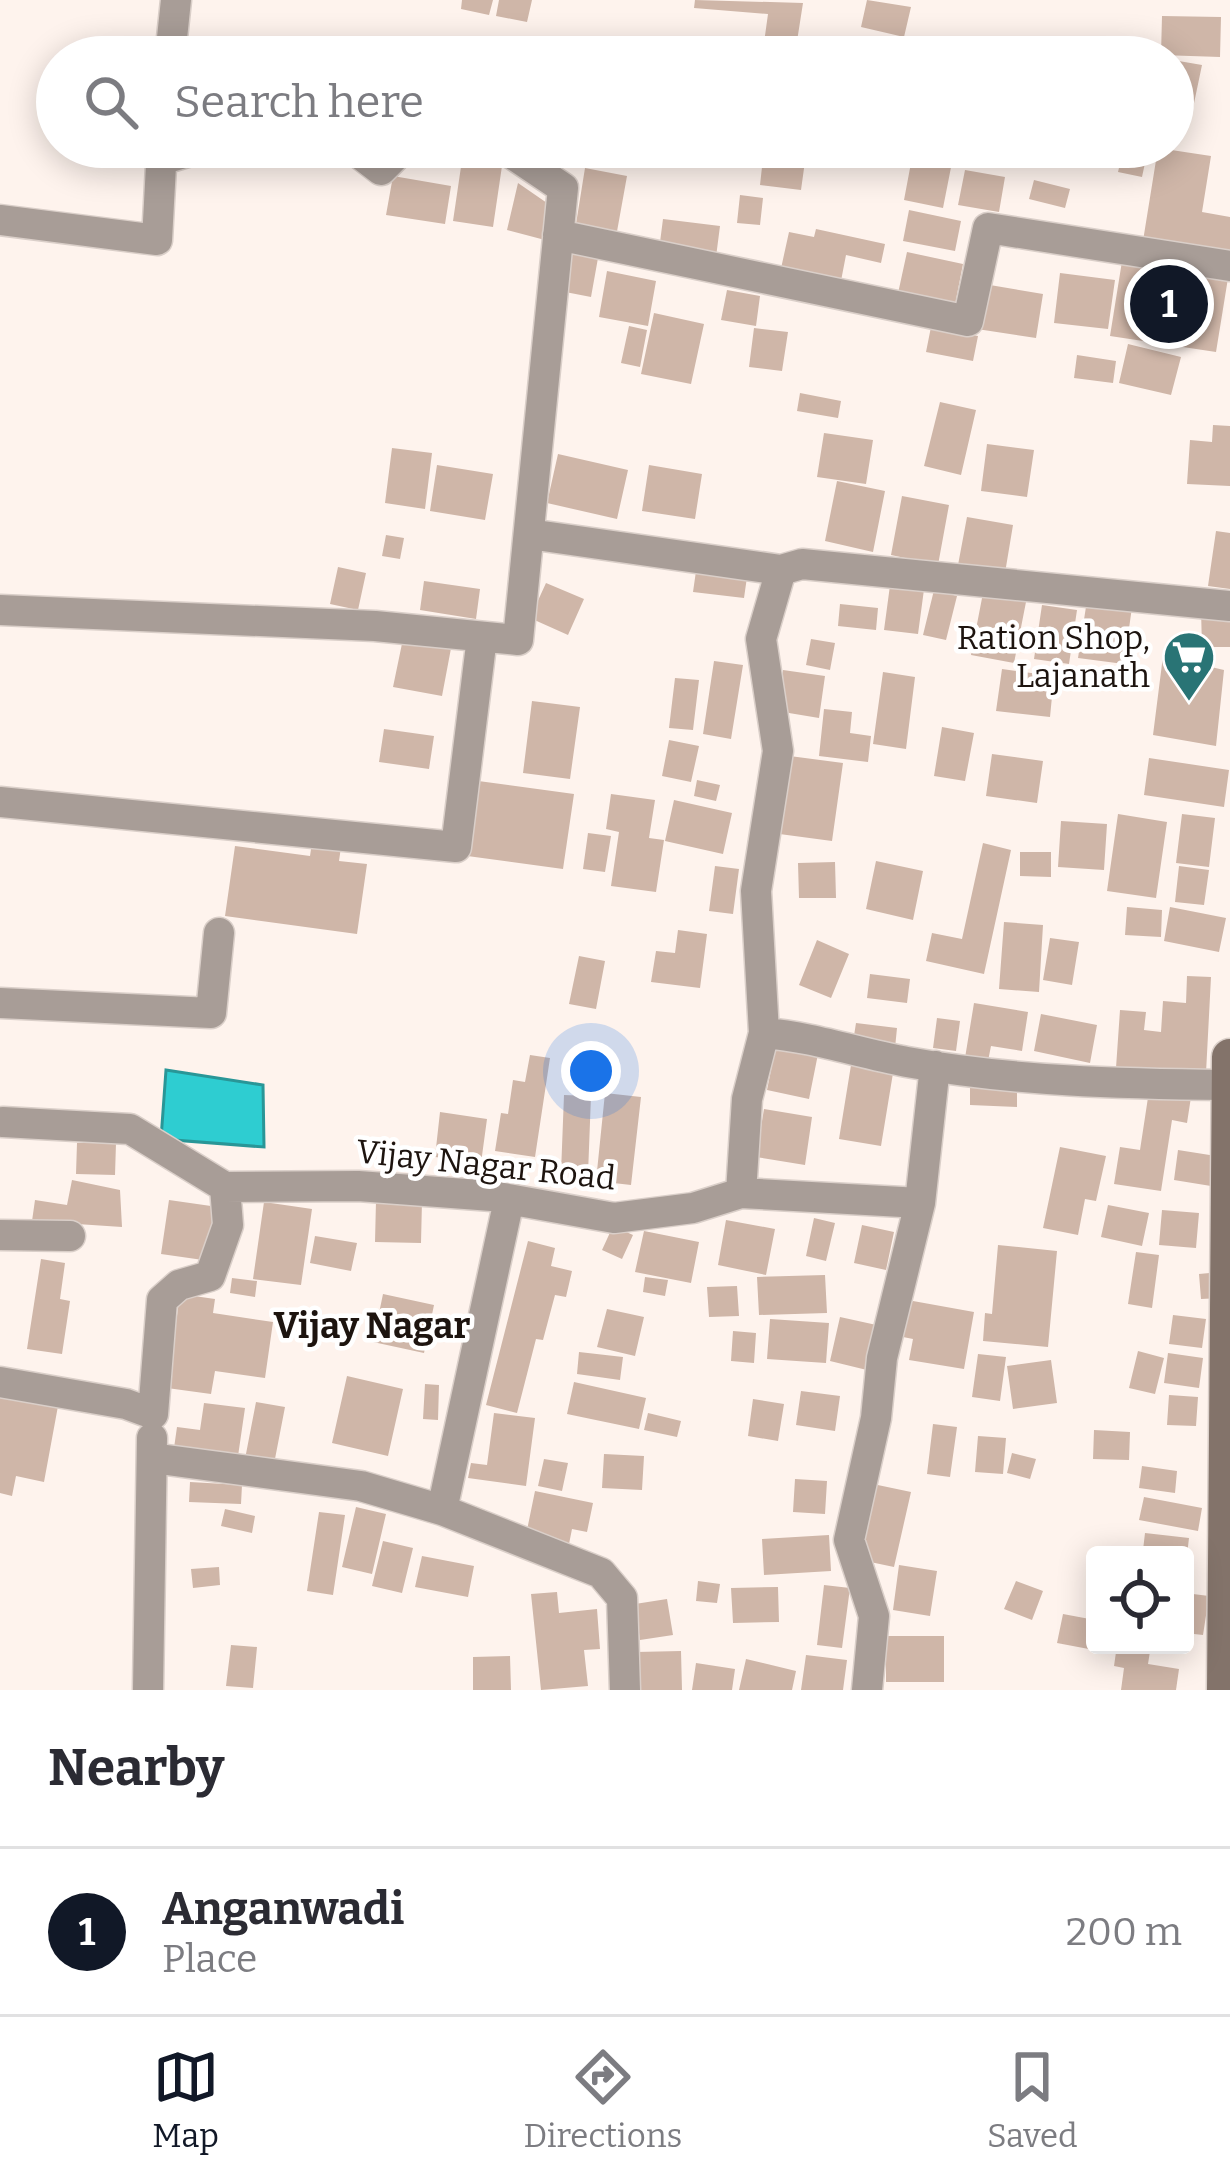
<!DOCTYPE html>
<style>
:root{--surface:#fff;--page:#f2f2f3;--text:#2b2b33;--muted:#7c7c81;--line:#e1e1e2;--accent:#111827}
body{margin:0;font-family:Bitter,serif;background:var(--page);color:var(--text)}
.controls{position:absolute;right:36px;bottom:36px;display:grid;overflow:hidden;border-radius:12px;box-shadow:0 6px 30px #0003}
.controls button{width:108px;height:108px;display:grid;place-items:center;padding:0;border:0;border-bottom:3px solid var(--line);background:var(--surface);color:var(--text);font:60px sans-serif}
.you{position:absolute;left:591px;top:1071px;width:42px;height:42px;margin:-30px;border:9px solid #fff;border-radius:50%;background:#1a73e8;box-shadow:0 0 0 18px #1a73e833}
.badge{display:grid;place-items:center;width:78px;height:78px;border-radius:50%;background:var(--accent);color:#fff;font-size:39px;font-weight:700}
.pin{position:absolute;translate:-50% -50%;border:6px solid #fff;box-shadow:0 3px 12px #0006}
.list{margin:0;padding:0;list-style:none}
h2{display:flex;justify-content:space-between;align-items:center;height:156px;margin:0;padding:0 48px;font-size:51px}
h2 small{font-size:39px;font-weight:400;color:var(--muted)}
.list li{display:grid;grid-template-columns:78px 1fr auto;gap:36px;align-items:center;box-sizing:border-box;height:168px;padding:0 48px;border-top:3px solid var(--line)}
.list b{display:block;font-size:45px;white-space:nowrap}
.list p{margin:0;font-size:39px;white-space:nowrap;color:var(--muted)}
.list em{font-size:39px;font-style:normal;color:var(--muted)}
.icon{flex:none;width:66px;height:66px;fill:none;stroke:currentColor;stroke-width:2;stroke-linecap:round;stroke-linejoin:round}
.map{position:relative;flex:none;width:1230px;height:1690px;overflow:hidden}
.search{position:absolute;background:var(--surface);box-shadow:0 6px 30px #0003;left:36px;right:36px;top:36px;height:132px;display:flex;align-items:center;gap:30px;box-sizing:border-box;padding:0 42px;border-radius:66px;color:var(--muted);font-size:45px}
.sheet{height:324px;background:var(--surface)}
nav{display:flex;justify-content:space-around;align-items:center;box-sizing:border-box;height:168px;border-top:3px solid var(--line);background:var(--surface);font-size:33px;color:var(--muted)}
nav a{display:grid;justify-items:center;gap:6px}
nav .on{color:var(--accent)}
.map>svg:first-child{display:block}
.water{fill:#2ecdd1;stroke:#299697;stroke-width:3}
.building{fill:#cfb6a8}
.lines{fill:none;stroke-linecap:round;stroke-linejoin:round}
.street-casing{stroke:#dacfc9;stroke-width:33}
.secondary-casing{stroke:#dacfc9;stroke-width:39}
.street{stroke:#a89d97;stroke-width:30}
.secondary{stroke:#83736a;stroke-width:36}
.labels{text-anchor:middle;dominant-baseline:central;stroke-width:9;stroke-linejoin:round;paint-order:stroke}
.poi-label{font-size:33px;fill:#1d140f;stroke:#fff;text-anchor:end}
.street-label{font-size:33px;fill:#1d140f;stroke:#fff}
.neighbourhood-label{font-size:36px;font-weight:bold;fill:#1d140f;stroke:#fff}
</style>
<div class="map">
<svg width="1230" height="1690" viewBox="0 0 1230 1690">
<rect width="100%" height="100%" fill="#fef3ed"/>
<path class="water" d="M 166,1070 L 263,1085 L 264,1147 L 161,1139 Z"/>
<path class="building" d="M 462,0 L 493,0 L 489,15 L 461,9 Z
M 499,0 L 532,0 L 527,22 L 496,16 Z
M 695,0 L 803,3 L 795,54 L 763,50 L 768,14 L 694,8 Z
M 867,0 L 911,7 L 904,37 L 861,27 Z
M 1162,16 L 1221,17 L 1220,57 L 1161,55 Z
M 547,36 L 580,42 L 577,57 L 542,57 Z
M 1173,60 L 1202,65 L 1193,108 L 1173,104 Z
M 521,147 L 563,147 L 561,157 L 520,151 Z
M 656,147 L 700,147 L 699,158 L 656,153 Z
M 914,147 L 955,147 L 943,208 L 904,200 Z
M 1124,147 L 1148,149 L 1142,177 L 1118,172 Z
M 1158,148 L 1211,156 L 1202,212 L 1230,217 L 1230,261 L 1142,247 Z
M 764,149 L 806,154 L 801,190 L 760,185 Z
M 462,160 L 502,166 L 493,227 L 453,221 Z
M 585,168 L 627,176 L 616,237 L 575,230 Z
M 965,170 L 1005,177 L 999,212 L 958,205 Z
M 393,176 L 451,186 L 445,224 L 386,215 Z
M 1034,180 L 1070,189 L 1065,208 L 1029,199 Z
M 518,183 L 547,203 L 545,240 L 507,230 Z
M 740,195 L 763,198 L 760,225 L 737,223 Z
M 909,210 L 961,221 L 955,251 L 903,241 Z
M 663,219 L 720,226 L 716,257 L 659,250 Z
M 816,229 L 885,244 L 881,263 L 846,255 L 840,286 L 780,273 L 789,232 L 814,237 Z
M 562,252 L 598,258 L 591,297 L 555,290 Z
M 907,252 L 963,264 L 954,310 L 897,298 Z
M 1123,255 L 1229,272 L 1216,352 L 1110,336 Z
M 607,271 L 656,281 L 648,326 L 599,317 Z
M 1060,273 L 1115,280 L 1108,329 L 1054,323 Z
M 984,284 L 1043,294 L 1036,338 L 977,329 Z
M 727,290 L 760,296 L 756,326 L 721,320 Z
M 654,313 L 704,324 L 691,384 L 641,374 Z
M 629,326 L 647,330 L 640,367 L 621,363 Z
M 931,327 L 978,336 L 973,361 L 926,352 Z
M 754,328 L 788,332 L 782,371 L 749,367 Z
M 1128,344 L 1181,357 L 1171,395 L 1119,383 Z
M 1077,355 L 1116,361 L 1113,383 L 1074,378 Z
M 800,393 L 841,401 L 838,418 L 797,411 Z
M 940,402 L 976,410 L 961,475 L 924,466 Z
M 1213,425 L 1230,426 L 1230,486 L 1187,484 L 1190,440 L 1212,442 Z
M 824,433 L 873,440 L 866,484 L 817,477 Z
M 987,444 L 1034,450 L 1027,497 L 981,491 Z
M 392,448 L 432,453 L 425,509 L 385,503 Z
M 558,454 L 628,470 L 617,519 L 547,503 Z
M 437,465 L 493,474 L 485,520 L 430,511 Z
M 649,465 L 702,474 L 695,519 L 642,511 Z
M 837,481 L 885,491 L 873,552 L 825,541 Z
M 902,496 L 949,505 L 938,565 L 891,555 Z
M 967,517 L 1013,525 L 1005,573 L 958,565 Z
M 1216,531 L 1230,533 L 1230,589 L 1208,586 Z
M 386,535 L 404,538 L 400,559 L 382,556 Z
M 697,564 L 748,570 L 744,598 L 693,592 Z
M 338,567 L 366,573 L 358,610 L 330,604 Z
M 891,578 L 925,582 L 918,634 L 884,630 Z
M 424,581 L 480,589 L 476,619 L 420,610 Z
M 546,583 L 584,599 L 568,635 L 530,618 Z
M 934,590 L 957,596 L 946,640 L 923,635 Z
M 983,593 L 1026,602 L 1014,663 L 971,655 Z
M 1088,594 L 1133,600 L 1124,664 L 1078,658 Z
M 840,604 L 878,608 L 876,630 L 838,626 Z
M 1042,605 L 1077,610 L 1069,664 L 1034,659 Z
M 1201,610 L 1230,610 L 1230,647 L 1202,647 Z
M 404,634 L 452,643 L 442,696 L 393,687 Z
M 811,639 L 835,643 L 830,670 L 806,665 Z
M 1163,656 L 1224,670 L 1216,746 L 1153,735 Z
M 714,661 L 743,665 L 731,739 L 703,734 Z
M 1002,669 L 1054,676 L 1050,717 L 996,711 Z
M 783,670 L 825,676 L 819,718 L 777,711 Z
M 883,672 L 915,677 L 906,749 L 873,744 Z
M 675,678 L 699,680 L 693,730 L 669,728 Z
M 532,701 L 580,707 L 570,779 L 523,773 Z
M 824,709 L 852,712 L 850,733 L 871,736 L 868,762 L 819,756 Z
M 942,727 L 974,733 L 965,781 L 934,776 Z
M 384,729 L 434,736 L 429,769 L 379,762 Z
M 669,740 L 699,746 L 691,782 L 662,776 Z
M 992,754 L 1043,761 L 1037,803 L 986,796 Z
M 782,755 L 843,763 L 832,841 L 772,833 Z
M 1149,758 L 1229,770 L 1224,807 L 1144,795 Z
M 471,780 L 574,794 L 563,869 L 460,855 Z
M 697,780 L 720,785 L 716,801 L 694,796 Z
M 611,794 L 655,800 L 649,838 L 664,840 L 656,892 L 611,886 L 619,832 L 606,829 Z
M 674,800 L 732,813 L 723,854 L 665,841 Z
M 1118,814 L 1167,822 L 1156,898 L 1107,891 Z
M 1182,814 L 1215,818 L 1209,867 L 1176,863 Z
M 1061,821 L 1107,824 L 1104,870 L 1058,867 Z
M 588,833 L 611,836 L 605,872 L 583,869 Z
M 313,836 L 342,840 L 339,861 L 367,864 L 357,934 L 225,916 L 235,846 L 310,856 Z
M 983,843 L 1011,850 L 984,974 L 926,961 L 932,933 L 962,939 Z
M 1020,852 L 1051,852 L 1051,877 L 1020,876 Z
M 876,861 L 923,871 L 913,920 L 866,909 Z
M 835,862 L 836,898 L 799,898 L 798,863 Z
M 715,866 L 739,869 L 733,914 L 709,911 Z
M 1179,866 L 1209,870 L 1204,905 L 1175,902 Z
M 1127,907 L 1162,910 L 1161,937 L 1125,935 Z
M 1170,907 L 1226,918 L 1219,952 L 1164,941 Z
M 1004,922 L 1043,925 L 1039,992 L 999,989 Z
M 678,930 L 707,934 L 700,988 L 651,982 L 656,951 L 675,953 Z
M 1050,938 L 1079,942 L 1072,985 L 1043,980 Z
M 817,940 L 849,954 L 831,998 L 799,985 Z
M 579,956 L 605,961 L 596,1009 L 569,1004 Z
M 870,974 L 910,979 L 907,1003 L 867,998 Z
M 1187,976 L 1211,977 L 1206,1073 L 1116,1068 L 1120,1010 L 1146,1012 L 1144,1030 L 1161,1032 L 1163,1001 L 1186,1003 Z
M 974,1003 L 1028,1012 L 1022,1051 L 991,1046 L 988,1061 L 965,1058 Z
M 1041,1014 L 1097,1025 L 1090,1063 L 1034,1051 Z
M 937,1018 L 960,1021 L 956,1051 L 933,1048 Z
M 856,1023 L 897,1028 L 895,1048 L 853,1042 Z
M 776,1045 L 818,1054 L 809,1099 L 767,1090 Z
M 530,1055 L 550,1058 L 535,1157 L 495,1151 L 501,1113 L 508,1114 L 513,1080 L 525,1082 Z
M 852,1059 L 894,1067 L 881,1146 L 839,1139 Z
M 970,1088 L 1017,1088 L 1017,1107 L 970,1105 Z
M 1149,1091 L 1191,1097 L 1187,1123 L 1172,1120 L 1161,1191 L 1114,1184 L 1120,1147 L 1140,1150 Z
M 605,1093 L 641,1097 L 631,1185 L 596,1181 Z
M 564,1095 L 591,1096 L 588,1174 L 561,1173 Z
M 764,1109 L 812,1117 L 805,1165 L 756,1157 Z
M 440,1112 L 487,1119 L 481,1163 L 435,1157 Z
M 77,1143 L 116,1143 L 115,1175 L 76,1174 Z
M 1060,1147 L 1106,1156 L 1096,1201 L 1085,1199 L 1078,1235 L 1043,1228 Z
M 1178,1150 L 1216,1156 L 1211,1186 L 1174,1180 Z
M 72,1180 L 120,1190 L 122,1227 L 32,1221 L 35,1200 L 67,1205 Z
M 169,1200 L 218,1207 L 210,1261 L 161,1254 Z
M 376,1201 L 422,1201 L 421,1243 L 375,1242 Z
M 264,1202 L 312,1209 L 301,1285 L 253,1279 Z
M 1108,1205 L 1149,1213 L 1142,1246 L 1101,1237 Z
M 1162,1210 L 1199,1213 L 1196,1248 L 1159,1245 Z
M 814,1218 L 835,1223 L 826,1261 L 806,1256 Z
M 726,1220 L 775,1229 L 766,1275 L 718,1265 Z
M 862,1225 L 894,1232 L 886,1270 L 854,1263 Z
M 613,1226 L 633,1235 L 622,1259 L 602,1250 Z
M 644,1231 L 699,1242 L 691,1283 L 635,1272 Z
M 315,1236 L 357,1243 L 351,1271 L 310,1263 Z
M 528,1241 L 555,1248 L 551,1266 L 572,1271 L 566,1297 L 555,1295 L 543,1340 L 536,1339 L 517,1413 L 486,1405 Z
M 998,1245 L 1057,1251 L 1048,1347 L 983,1341 L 985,1313 L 992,1314 Z
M 1136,1252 L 1159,1255 L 1152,1308 L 1128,1304 Z
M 41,1259 L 65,1263 L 60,1299 L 70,1301 L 62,1354 L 27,1349 Z
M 1220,1272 L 1221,1298 L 1201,1299 L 1199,1274 Z
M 825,1275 L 827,1313 L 759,1315 L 757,1277 Z
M 645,1277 L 668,1280 L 665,1296 L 643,1292 Z
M 232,1278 L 257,1281 L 255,1297 L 230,1293 Z
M 737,1286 L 739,1316 L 709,1317 L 707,1287 Z
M 180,1294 L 215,1299 L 213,1313 L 273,1322 L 265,1378 L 215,1371 L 211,1394 L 167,1388 Z
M 383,1294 L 434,1305 L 424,1353 L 373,1342 Z
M 913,1301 L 974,1312 L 964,1369 L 909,1360 L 913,1339 L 898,1336 L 902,1315 Z
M 607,1309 L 644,1317 L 635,1356 L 597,1347 Z
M 1173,1315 L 1206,1319 L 1202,1348 L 1169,1344 Z
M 840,1317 L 881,1326 L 871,1371 L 830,1361 Z
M 770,1319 L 829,1323 L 826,1363 L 767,1359 Z
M 733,1331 L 756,1333 L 754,1363 L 731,1361 Z
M 1138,1351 L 1164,1358 L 1155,1394 L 1129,1388 Z
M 579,1352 L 623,1357 L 620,1380 L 577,1374 Z
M 1168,1353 L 1203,1358 L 1199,1388 L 1164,1383 Z
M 978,1354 L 1006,1357 L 1000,1401 L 972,1397 Z
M 1051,1360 L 1057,1403 L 1013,1409 L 1007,1366 Z
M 347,1376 L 403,1389 L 388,1456 L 332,1443 Z
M 574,1382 L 646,1398 L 639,1429 L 567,1414 Z
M 425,1384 L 439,1385 L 438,1420 L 423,1419 Z
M 801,1391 L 840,1396 L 835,1431 L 796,1425 Z
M 0,1395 L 58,1406 L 44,1482 L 16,1476 L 12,1496 L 0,1493 Z
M 1169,1395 L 1198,1397 L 1196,1426 L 1167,1425 Z
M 753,1399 L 784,1404 L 778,1441 L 748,1436 Z
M 256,1402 L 285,1407 L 274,1464 L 245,1459 Z
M 204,1403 L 245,1408 L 237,1463 L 173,1455 L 177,1427 L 200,1430 Z
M 494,1413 L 535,1418 L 526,1486 L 468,1478 L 471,1463 L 487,1465 Z
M 648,1413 L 681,1421 L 677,1437 L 644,1430 Z
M 933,1424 L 957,1427 L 950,1477 L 927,1474 Z
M 1094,1430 L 1130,1432 L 1129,1460 L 1093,1459 Z
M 978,1436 L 1006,1438 L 1003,1474 L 975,1472 Z
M 1012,1453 L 1036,1459 L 1030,1479 L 1007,1473 Z
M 604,1454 L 644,1456 L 642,1490 L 602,1488 Z
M 544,1459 L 568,1463 L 562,1491 L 538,1486 Z
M 1142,1466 L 1177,1471 L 1175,1493 L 1139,1488 Z
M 795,1479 L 827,1481 L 825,1514 L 793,1512 Z
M 190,1482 L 242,1485 L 241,1504 L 189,1502 Z
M 873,1484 L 911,1492 L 894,1567 L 856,1559 Z
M 535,1491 L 593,1503 L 587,1532 L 572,1529 L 569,1544 L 526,1535 Z
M 1144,1497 L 1202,1508 L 1198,1531 L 1139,1520 Z
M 356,1507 L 386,1514 L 372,1574 L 342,1567 Z
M 225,1509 L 255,1516 L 252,1533 L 221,1526 Z
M 319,1512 L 345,1515 L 333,1595 L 307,1591 Z
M 1145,1533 L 1189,1538 L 1187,1555 L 1116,1555 L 1117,1546 L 1143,1550 Z
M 829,1535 L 831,1571 L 764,1575 L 762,1539 Z
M 383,1541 L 413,1548 L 402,1593 L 372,1586 Z
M 422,1556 L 474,1566 L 468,1597 L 415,1587 Z
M 899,1565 L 937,1571 L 930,1616 L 893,1610 Z
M 219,1567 L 220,1585 L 193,1588 L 191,1569 Z
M 698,1581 L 720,1584 L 717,1603 L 696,1601 Z
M 1016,1581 L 1043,1591 L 1032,1620 L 1004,1609 Z
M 824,1585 L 850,1588 L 842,1648 L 817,1645 Z
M 778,1587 L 779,1622 L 733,1623 L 731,1588 Z
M 557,1592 L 559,1613 L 597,1609 L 600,1649 L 584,1650 L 588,1686 L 541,1690 L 531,1594 Z
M 1185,1593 L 1209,1596 L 1203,1635 L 1185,1633 Z
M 667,1599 L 673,1635 L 640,1640 L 635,1604 Z
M 1063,1614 L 1095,1620 L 1094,1650 L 1057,1643 Z
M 886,1636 L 944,1636 L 944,1682 L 886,1682 Z
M 231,1645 L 257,1647 L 253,1688 L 226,1686 Z
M 1117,1645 L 1151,1645 L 1148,1664 L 1179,1669 L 1176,1690 L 1121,1690 L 1124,1668 L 1114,1666 Z
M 681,1651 L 682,1690 L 637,1690 L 636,1652 Z
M 806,1655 L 847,1660 L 843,1690 L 801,1690 Z
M 510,1656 L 511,1690 L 473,1690 L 473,1657 Z
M 746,1659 L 796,1671 L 792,1690 L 739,1690 Z
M 696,1663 L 735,1669 L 732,1690 L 692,1690 Z"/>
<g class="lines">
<g class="street-casing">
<path id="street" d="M 170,57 L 176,0
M 351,147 L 381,170 L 404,147
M 161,160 L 204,147
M 0,220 L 157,240 L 162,147
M 558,235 L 968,321 L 988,228 L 1230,266
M 529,534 L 781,570
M 0,610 L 375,626 L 518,640 L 563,188 L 502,147
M 0,802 L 456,847 L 482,637
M 0,1003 L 211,1013 L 219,933
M 764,1033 L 756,891 L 778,751 L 761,639 L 781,570 L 802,564 L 1230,606
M 3,1122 L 130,1129 L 225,1187
M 741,1193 L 920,1203
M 0,1235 L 70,1236
M 0,1382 L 126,1404 L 153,1414 L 162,1300 L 179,1285 L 210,1276 L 228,1225 L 225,1187 L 358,1186 L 492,1196 L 614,1218 L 693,1208 L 741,1193 L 747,1099 L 764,1033 C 814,1037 858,1053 907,1062 C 1011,1081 1122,1084 1228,1085
M 152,1458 L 361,1486 L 442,1510 L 601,1573 L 622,1598 L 625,1690
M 442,1510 L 509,1200
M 148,1690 L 152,1438
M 867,1690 L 874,1616 L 849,1540 L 876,1418 L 882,1358 L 920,1203 L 935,1066"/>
</g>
<g class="secondary-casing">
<path id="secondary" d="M 1225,1690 L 1230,1057"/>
</g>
<use href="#street" class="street"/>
<use href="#secondary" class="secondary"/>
</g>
<defs>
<g id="supermarket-pin" transform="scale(2.7)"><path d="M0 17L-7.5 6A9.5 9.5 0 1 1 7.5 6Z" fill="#297475" stroke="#fff"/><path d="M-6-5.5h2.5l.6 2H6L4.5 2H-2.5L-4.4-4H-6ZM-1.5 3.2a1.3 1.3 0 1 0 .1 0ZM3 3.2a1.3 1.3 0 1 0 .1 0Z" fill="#fff"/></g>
</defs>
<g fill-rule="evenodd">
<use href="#supermarket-pin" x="1189" y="657"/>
</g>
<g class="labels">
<g class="poi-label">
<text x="1150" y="638">Ration Shop,<tspan x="1150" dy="38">Lajanath</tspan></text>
</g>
<g class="street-label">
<text transform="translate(486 1165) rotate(6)">Vijay Nagar Road</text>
</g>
<g class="neighbourhood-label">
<text x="372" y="1326">Vijay Nagar</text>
</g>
</g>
</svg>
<div class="controls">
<button><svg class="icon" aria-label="locate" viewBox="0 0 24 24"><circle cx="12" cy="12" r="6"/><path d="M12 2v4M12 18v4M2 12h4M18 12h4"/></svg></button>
</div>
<div class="you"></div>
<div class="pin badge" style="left:1169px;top:304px">1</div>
<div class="search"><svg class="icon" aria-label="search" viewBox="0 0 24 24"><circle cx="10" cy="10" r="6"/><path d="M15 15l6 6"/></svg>Search here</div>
</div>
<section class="sheet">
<h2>Nearby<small></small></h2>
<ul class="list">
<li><span class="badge">1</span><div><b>Anganwadi</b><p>Place</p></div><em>200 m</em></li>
</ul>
</section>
<nav>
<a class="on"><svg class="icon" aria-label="map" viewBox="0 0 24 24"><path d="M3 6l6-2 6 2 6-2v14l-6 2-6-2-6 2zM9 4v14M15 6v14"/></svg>Map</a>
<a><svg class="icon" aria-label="directions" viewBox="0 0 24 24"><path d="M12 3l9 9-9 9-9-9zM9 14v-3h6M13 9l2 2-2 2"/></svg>Directions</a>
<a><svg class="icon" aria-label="saved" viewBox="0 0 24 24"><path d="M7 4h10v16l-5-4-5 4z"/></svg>Saved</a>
</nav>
